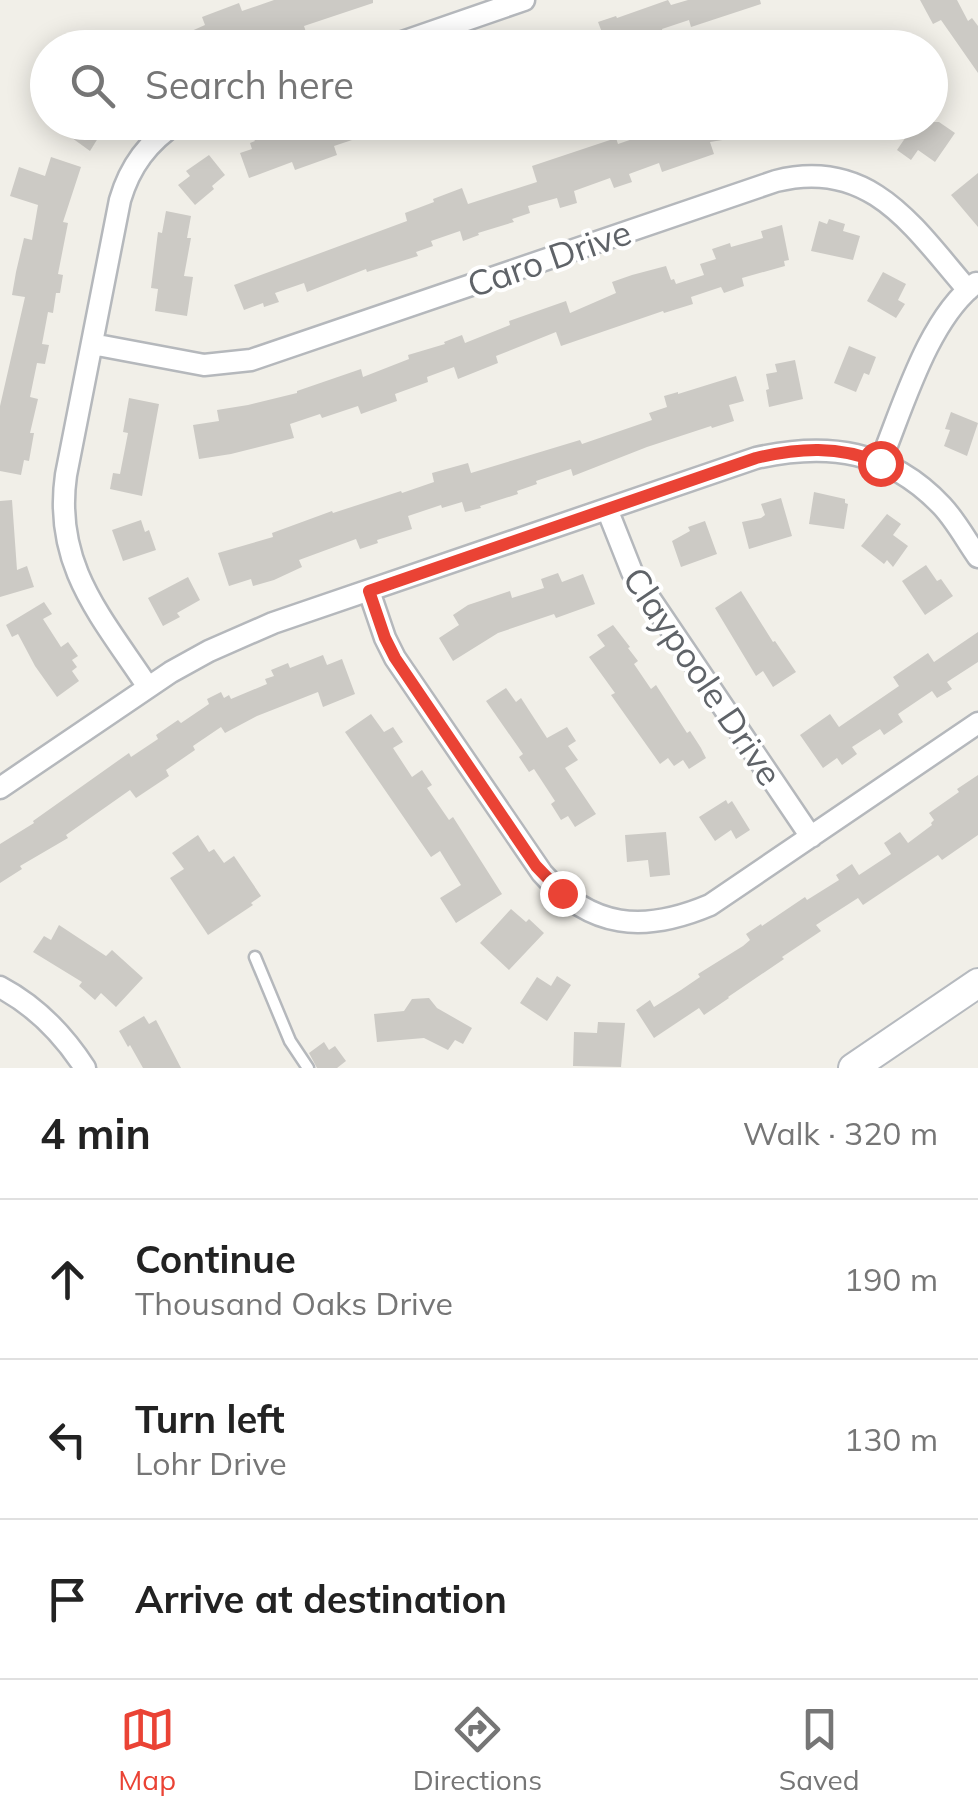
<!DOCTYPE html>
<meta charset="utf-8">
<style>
:root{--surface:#fff;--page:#f2f2f2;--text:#222;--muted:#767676;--line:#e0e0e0;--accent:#ea4335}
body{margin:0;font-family:Mulish,sans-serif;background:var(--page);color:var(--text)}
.stop{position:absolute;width:30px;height:30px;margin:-22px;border:8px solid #ea4335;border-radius:50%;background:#fff}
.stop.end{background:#ea4335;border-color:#fff;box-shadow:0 2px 10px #0008}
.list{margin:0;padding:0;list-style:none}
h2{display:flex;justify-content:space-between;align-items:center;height:130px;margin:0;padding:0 40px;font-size:42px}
h2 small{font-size:32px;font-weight:400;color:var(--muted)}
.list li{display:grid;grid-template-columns:65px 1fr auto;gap:30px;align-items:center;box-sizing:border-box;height:160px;padding:0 40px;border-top:2px solid var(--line)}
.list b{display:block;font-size:38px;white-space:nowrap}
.list p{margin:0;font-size:32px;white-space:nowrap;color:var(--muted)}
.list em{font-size:32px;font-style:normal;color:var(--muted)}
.icon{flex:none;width:55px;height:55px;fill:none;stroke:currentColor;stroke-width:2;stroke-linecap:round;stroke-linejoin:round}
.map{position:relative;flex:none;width:978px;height:1068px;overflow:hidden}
.search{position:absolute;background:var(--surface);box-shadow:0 5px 25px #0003;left:30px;right:30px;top:30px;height:110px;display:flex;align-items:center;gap:25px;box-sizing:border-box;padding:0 35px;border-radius:55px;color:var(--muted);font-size:38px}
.sheet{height:610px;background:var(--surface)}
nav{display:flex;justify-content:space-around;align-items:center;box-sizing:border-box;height:140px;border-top:2px solid var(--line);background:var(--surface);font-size:28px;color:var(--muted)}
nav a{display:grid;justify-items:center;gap:5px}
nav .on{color:var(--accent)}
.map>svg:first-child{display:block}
.building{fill:#cccac5}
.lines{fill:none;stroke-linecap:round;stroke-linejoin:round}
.lane-casing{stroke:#b5b8bc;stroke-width:15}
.street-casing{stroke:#b5b8bc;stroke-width:25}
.secondary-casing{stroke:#b6babf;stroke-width:32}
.lane{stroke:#fff;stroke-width:10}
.street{stroke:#fff;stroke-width:20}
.secondary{stroke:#fff;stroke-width:28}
.route{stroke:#ea4335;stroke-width:12}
.labels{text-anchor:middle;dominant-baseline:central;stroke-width:8;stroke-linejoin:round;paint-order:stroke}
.street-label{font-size:35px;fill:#5f6368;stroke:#fff}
</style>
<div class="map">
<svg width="978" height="1068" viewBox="0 0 978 1068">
<rect width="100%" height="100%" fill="#f1efe8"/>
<path class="building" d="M 274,0 L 373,0 L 373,3 L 304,26 L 306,32 L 254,48 L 235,48 L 233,42 L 219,48 L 153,48 L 205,25 L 202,17 L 239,3 L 242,11 Z
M 668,0 L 671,5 L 688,0 L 760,0 L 761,4 L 691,27 L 689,20 L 662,29 L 664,36 L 632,48 L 573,48 L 573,45 L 603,35 L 598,22 L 616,16 L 617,18 Z
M 920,0 L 957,0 L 968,21 L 972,18 L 978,26 L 978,73 L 941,20 L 933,24 Z
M 50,122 L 108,122 L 90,151 Z
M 332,122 L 360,122 L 364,136 L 334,146 L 337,155 L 295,170 L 292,162 L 249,178 L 240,153 L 252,149 L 250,143 L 255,141 L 253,138 L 271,131 L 272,134 L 300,125 L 304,136 L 333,126 Z
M 682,122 L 777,122 L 778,131 L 763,134 L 764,137 L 748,140 L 747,136 L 710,142 L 714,154 L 662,172 L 659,163 L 629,174 L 632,182 L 614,188 L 610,178 L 574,191 L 577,203 L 560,208 L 557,198 L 528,206 L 530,213 L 512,219 L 514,222 L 478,233 L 479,235 L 463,241 L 460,231 L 431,241 L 433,246 L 416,252 L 418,256 L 367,272 L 366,269 L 307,292 L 304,283 L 275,293 L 279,302 L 264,307 L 263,303 L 244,310 L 234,285 L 407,221 L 405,213 L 434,202 L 433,199 L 462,188 L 468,204 L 537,182 L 532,166 L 616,138 L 618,144 Z
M 916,122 L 939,122 L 955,133 L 935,162 L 918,150 L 911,160 L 897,150 Z
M 209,155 L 225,175 L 212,186 L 214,189 L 195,205 L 178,185 L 190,176 L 186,171 Z
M 51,157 L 81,167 L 63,222 L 68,223 L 58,274 L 63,275 L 60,293 L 56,293 L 53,313 L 48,312 L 42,344 L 49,345 L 45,364 L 37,363 L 30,397 L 38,399 L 30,433 L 34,433 L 29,461 L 24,460 L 21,475 L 0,471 L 0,406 L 25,297 L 12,295 L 16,272 L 24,238 L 32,240 L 38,205 L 10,196 L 19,167 L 45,176 Z
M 978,173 L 978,227 L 951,195 Z
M 166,211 L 191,216 L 187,238 L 191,238 L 184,276 L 193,277 L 187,316 L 155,311 L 158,289 L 151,288 L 158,232 L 162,233 Z
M 829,219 L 845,224 L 843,231 L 860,236 L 853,260 L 811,251 L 819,221 L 827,224 Z
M 782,225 L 789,260 L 784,261 L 785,266 L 742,278 L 744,286 L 724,293 L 721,287 L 691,297 L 693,304 L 664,313 L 663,311 L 561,346 L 556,332 L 496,356 L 498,363 L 458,379 L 454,367 L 427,377 L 428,382 L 395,394 L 397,401 L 361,414 L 358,406 L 322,418 L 320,414 L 290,424 L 294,438 L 231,454 L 199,459 L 193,425 L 219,421 L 217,410 L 248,405 L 297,393 L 297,391 L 361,369 L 363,377 L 409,359 L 408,355 L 445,344 L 444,342 L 462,335 L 465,343 L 510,325 L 509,321 L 566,301 L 570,313 L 616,293 L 612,282 L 632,275 L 666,266 L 671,280 L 674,279 L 676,284 L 704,275 L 700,264 L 716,259 L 712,249 L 730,243 L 731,247 L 763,238 L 761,231 Z
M 883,272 L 906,284 L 898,300 L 905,304 L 896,318 L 867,301 Z
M 849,346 L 876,357 L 869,375 L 864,373 L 856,392 L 834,383 Z
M 795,360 L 803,399 L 769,407 L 766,390 L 769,389 L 766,374 L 777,372 L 775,364 Z
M 736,376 L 744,401 L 729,405 L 734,421 L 712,428 L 711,426 L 647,447 L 573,476 L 571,469 L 536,481 L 537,484 L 517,491 L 518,494 L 480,506 L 481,508 L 465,512 L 462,502 L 442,508 L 441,505 L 408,516 L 412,529 L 377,540 L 378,543 L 360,549 L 356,539 L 299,560 L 302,567 L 274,580 L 253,586 L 251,579 L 229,586 L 218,553 L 273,537 L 272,533 L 332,511 L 333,513 L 401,491 L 402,493 L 434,482 L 432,473 L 468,463 L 471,473 L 580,440 L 582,444 L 652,420 L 649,413 L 667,407 L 664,396 L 678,392 L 678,394 Z
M 129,398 L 159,404 L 142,496 L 110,489 L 113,473 L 120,474 L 128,433 L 123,432 Z
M 951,412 L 978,423 L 967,456 L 944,446 L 950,430 L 945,429 Z
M 814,492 L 845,499 L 845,503 L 848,504 L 844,529 L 809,524 Z
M 781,498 L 792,536 L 749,549 L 742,522 L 761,518 L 765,515 L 761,504 Z
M 12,500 L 17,570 L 27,566 L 34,587 L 0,597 L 0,501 Z
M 887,514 L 901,524 L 893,535 L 908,546 L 893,567 L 887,560 L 884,564 L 861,546 Z
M 141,520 L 145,532 L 149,530 L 156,550 L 123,561 L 112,530 Z
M 705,521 L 717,554 L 681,567 L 672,541 L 690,531 L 688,527 Z
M 926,565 L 937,581 L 941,579 L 953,596 L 925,615 L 902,581 Z
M 558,573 L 562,582 L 583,574 L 595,604 L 556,618 L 554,614 L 498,633 L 453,661 L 439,638 L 459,625 L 453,615 L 468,605 L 510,591 L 512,598 L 544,588 L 541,579 Z
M 188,577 L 200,600 L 177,613 L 180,617 L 163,626 L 148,598 Z
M 741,591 L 773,642 L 775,641 L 796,672 L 773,687 L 763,671 L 756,676 L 715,608 Z
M 44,602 L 52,614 L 43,619 L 61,647 L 68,642 L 78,656 L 72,660 L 77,667 L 72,671 L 79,681 L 57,697 L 35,666 L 18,634 L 12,637 L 6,625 Z
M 613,625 L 630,647 L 628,648 L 638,661 L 634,664 L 651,689 L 656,685 L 687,733 L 690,731 L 701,748 L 706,758 L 689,769 L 683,760 L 674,766 L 668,758 L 660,764 L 611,695 L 615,693 L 589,657 L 605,646 L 597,635 Z
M 978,632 L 978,662 L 947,682 L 952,689 L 937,698 L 932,691 L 898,714 L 903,722 L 884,735 L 880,729 L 852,747 L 857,754 L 842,765 L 837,758 L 823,768 L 800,735 L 830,714 L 839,727 L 899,686 L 893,677 L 928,653 L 934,662 Z
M 323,655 L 327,665 L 342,659 L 355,694 L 323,707 L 318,692 L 257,716 L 225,733 L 221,727 L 193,746 L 195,750 L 166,770 L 169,776 L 136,798 L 130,790 L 66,835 L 68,838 L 20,866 L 22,869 L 0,883 L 0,844 L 34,823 L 33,821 L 119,760 L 129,753 L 131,757 L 158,739 L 156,735 L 178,720 L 181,723 L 209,704 L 207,699 L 221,692 L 224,698 L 229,695 L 231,699 L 267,684 L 265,679 L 274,676 L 271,670 L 288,663 L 290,668 Z
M 506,688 L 516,702 L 521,698 L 547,738 L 567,727 L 576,741 L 568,746 L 578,760 L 565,768 L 596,814 L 575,827 L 568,816 L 561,820 L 551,804 L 555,801 L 534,769 L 529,772 L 519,757 L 523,754 L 486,701 Z
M 371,714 L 384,732 L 393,727 L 403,742 L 393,748 L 412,777 L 422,770 L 432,785 L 427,788 L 449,820 L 453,817 L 502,894 L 456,923 L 440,898 L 461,885 L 440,851 L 431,857 L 345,732 Z
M 978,775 L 978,835 L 942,860 L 938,855 L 863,905 L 858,898 L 816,925 L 821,931 L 782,957 L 784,959 L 728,997 L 729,998 L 704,1015 L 699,1008 L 654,1038 L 636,1010 L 650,1000 L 654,1007 L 681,990 L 700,977 L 698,974 L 743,946 L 750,940 L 746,934 L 761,924 L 762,926 L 805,897 L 807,900 L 839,880 L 836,875 L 852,864 L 859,875 L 891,854 L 884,843 L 900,832 L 908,843 L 932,825 L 931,823 L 934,820 L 929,813 L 959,792 L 957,789 Z
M 726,800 L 728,804 L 732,801 L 750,830 L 736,839 L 731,830 L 715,841 L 699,817 Z
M 666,832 L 670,875 L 650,877 L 648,860 L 627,862 L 625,835 Z
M 198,835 L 209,852 L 214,849 L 224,863 L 234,856 L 261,896 L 251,903 L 253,905 L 208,935 L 170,878 L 184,869 L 172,853 Z
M 511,909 L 526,922 L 529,919 L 544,933 L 509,970 L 480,943 Z
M 59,925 L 106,956 L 112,950 L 143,978 L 116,1007 L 101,993 L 95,1000 L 79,986 L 82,982 L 33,952 L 44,936 L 51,940 Z
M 557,976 L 571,985 L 547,1021 L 520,1003 L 537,977 L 551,986 Z
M 429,998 L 437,1008 L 472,1028 L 463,1044 L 455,1040 L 448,1050 L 424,1038 L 377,1042 L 374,1014 L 404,1011 L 412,999 Z
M 144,1016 L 149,1024 L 156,1020 L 181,1068 L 143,1068 L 130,1045 L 128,1047 L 119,1031 Z
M 598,1022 L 625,1023 L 621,1067 L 573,1066 L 574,1032 L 597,1033 Z
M 324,1042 L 329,1050 L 335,1046 L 346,1061 L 337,1068 L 317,1068 L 309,1053 Z"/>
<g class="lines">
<g class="lane-casing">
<path id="lane" d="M 255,957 L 290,1041 L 308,1068"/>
</g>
<g class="street-casing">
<path id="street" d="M 385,48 L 524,0
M 92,344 L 204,365 L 251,360 L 776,181 C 871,157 914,228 968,290
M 880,463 C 903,407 928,319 976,283
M 607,509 L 632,572 L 811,837
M 369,591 L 385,638 L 395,658 L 542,873 C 591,929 644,933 710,905 L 978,723
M 148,687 C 101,616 53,565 66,475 L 120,200 C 130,166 148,142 178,122
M 0,788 L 171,672 L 209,651 L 273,623 L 756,458 C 828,442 889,450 942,506 C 956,521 966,540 978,557
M 0,987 C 36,1006 63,1034 85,1068"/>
</g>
<g class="secondary-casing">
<path id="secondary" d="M 853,1068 L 978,983"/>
</g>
<use href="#lane" class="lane"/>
<use href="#street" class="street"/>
<use href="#secondary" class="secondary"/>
</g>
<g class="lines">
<path class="route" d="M 562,893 L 536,866 L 395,658 L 385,638 L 369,591 L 756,458 C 798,448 839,445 880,463"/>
</g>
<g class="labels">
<g class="street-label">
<text transform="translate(549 258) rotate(-19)">Caro Drive</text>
<text transform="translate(703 676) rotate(56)">Claypoole Drive</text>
</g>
</g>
</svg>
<div class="stop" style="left:880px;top:463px"></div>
<div class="stop end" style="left:562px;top:893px"></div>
<div class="search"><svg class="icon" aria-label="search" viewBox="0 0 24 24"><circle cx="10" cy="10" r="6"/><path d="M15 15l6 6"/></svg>Search here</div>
</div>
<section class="sheet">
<h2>4 min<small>Walk · 320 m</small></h2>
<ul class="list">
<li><svg class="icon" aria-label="ahead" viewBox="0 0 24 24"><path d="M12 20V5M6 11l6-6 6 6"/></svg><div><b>Continue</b><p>Thousand Oaks Drive</p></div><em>190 m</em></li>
<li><svg class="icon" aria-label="left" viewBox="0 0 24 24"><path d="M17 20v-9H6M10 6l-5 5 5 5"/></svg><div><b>Turn left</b><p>Lohr Drive</p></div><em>130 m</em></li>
<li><svg class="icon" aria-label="arrive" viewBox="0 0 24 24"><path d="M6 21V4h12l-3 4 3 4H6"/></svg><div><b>Arrive at destination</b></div></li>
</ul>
</section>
<nav>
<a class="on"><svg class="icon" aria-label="map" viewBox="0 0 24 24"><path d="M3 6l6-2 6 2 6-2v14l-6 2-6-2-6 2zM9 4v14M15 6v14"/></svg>Map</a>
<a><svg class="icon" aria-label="directions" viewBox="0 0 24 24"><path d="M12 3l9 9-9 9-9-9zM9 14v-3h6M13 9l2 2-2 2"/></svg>Directions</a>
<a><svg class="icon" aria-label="saved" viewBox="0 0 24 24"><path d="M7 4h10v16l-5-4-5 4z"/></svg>Saved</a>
</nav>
